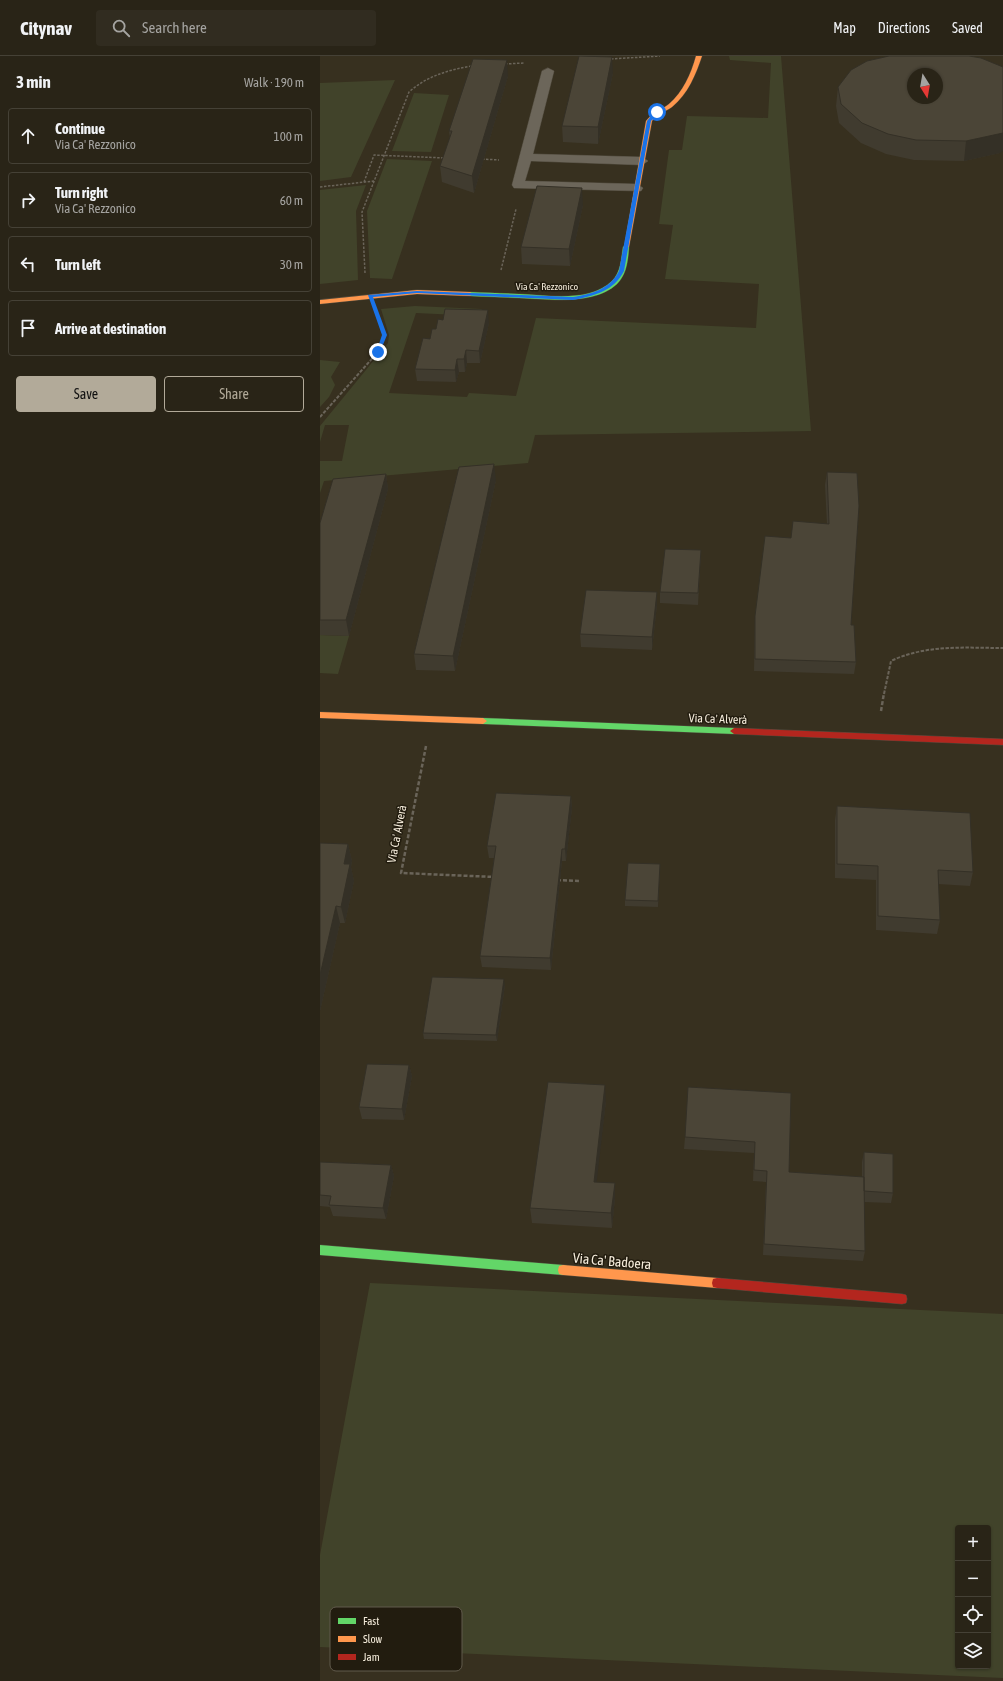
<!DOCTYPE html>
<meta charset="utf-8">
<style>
:root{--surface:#292417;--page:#312c20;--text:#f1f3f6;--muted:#a5a4a1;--line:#454136;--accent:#b2aa99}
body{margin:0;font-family:"Asap Condensed",sans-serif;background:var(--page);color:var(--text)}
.controls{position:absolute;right:12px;bottom:12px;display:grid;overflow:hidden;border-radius:4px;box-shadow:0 1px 3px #0004}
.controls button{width:36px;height:36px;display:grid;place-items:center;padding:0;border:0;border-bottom:1px solid var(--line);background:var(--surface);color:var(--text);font:20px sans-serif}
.compass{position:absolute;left:587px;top:12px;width:36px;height:36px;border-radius:50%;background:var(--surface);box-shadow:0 1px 3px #0004;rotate:169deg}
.stop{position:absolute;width:12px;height:12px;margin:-9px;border:3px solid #1a73e8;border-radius:50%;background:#fff}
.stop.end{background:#1a73e8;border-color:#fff;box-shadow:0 1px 4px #0008}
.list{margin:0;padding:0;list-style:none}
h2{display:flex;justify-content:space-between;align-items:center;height:52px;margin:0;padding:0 16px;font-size:17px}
h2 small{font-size:13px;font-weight:400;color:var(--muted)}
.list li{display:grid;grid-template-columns:26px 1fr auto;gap:12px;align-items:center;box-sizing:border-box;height:56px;margin:0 8px 8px;padding:0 8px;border:1px solid var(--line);border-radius:4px}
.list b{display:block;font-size:15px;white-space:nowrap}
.list p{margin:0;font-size:13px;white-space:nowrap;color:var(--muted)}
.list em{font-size:13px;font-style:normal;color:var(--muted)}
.actions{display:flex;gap:8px;padding:12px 16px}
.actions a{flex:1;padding:9px 0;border:1px solid var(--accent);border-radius:4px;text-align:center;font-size:14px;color:var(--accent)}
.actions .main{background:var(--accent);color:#111}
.icon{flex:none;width:22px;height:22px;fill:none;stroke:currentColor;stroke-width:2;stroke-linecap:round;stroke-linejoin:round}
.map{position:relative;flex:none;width:683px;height:1625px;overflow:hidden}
header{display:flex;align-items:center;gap:24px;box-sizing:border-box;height:56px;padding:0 20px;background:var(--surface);border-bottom:1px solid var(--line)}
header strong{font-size:19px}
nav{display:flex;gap:22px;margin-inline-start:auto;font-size:14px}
.search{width:280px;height:36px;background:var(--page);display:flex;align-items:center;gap:10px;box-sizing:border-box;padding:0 14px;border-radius:4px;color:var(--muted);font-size:15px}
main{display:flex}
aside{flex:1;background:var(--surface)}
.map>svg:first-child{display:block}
.green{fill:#41432a;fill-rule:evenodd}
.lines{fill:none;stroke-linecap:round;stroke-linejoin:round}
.lane-casing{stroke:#504a3d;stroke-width:1}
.fast-casing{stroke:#504a3d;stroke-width:1}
.slow-casing{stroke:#504a3d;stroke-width:1}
.jam-casing{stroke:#504a3d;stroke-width:1}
.path-far2{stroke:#6a6459;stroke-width:1.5;stroke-dasharray:2.5 1.5;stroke-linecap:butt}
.path-far1{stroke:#6a6459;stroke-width:2;stroke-dasharray:3.5 1.5;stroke-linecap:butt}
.path{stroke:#6a6459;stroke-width:2.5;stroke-dasharray:4 2;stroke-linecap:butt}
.lane{fill:#6c665a;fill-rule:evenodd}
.fast{fill:#63d668;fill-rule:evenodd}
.slow{fill:#ff974d;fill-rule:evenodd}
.jam{fill:#b3261e;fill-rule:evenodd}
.wall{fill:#403b2f}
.shaded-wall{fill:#343026}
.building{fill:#4b4537;stroke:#343026;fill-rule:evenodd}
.route{fill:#1a73e8}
.labels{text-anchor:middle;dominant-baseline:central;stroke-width:3;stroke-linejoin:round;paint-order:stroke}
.far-street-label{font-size:10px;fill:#f5ecdb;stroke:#221c0f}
.street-label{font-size:12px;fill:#f5ecdb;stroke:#221c0f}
.near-street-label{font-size:14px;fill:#f5ecdb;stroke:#221c0f}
.key{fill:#221c0f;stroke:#615a4c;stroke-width:1}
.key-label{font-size:11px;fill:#f5ecdb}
</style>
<header>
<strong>Citynav</strong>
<div class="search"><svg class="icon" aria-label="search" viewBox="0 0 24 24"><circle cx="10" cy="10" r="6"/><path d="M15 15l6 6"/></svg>Search here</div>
<nav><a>Map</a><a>Directions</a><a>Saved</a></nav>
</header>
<main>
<aside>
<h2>3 min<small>Walk · 190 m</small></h2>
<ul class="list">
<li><svg class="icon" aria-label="ahead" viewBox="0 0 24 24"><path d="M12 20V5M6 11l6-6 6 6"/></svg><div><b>Continue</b><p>Via Ca' Rezzonico</p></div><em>100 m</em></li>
<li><svg class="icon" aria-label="right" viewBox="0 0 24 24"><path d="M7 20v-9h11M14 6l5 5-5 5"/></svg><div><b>Turn right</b><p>Via Ca' Rezzonico</p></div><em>60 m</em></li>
<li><svg class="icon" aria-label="left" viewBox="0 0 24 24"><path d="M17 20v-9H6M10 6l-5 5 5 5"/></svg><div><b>Turn left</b></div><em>30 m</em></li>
<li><svg class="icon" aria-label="arrive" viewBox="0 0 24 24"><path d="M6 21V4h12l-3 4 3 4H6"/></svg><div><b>Arrive at destination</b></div></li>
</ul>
<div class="actions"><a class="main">Save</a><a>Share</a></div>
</aside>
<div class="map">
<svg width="683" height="1625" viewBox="0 0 683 1625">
<rect width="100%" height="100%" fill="#37301f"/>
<path class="green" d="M 409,0 L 461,0 L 491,375 L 215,379 L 208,407 L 4,425 L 0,437 L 0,405 L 22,405 L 29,369 L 5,369 L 0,386 L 0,370 L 68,287 L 69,279 L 61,253 L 95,250 L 162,253 L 159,260 L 96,257 L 69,337 L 147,341 L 149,337 L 196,340 L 216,262 L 436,272 L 439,228 L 345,223 L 353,169 L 339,168 L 349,94 L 362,94 L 367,60 L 448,62 L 451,7 L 410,4 Z
M 75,24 L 31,121 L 0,125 L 0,27 Z
M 94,37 L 129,39 L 111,96 L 72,95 Z
M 67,103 L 112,105 L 72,223 L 50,222 L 47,155 Z
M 46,129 L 36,155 L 38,224 L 0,228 L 0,134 Z
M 0,304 L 20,306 L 11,321 L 15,329 L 9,341 L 0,351 Z
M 0,579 L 29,580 L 18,618 L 0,617 Z
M 50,1227 L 683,1258 L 683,1622 L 0,1591 L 0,1499 ZM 638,1472 L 668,1472 L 668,1610 L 638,1610 Z"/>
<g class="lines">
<g class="lane-casing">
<path id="lane" d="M 228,12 L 234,15 L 213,98 L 322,101 L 328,105 L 322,109 L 211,105 L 205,125 L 317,128 L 323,132 L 321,135 L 194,132 L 192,129 L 222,15 Z"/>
</g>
<g class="fast-casing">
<path id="fast" d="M 306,189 L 309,191 C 308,204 307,218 297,228 C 273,250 228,243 199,242 C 183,241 166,241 150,240 L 147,238 L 150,236 C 166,237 183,237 199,238 C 228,239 269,247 292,225 C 301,216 301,203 303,191 Z
M 163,662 L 414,672 L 418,675 L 414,678 L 163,668 L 159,665 Z
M 0,1189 L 243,1209 L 247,1210 L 248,1214 L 247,1218 L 243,1219 L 0,1199 Z"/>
</g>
<g class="slow-casing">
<path id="slow" d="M 376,0 L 382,0 C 376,18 368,38 352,51 C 345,56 337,58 332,65 L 309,191 L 304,192 L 326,65 C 332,57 341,54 349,48 C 363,36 371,18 376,0 Z
M 97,234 L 150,236 L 153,238 L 150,240 L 97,238 L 0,248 L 0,244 Z
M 0,656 L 163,662 L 167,665 L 163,668 L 0,662 Z
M 243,1209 L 397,1222 L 401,1223 L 402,1227 L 401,1231 L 397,1232 L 243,1219 L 239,1218 L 238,1214 L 239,1210 Z"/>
</g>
<g class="jam-casing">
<path id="jam" d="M 414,672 L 683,683 L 683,689 L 414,678 L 410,675 Z
M 397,1222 L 582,1238 L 586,1239 L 587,1243 L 586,1247 L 582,1248 L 397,1232 L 393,1231 L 392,1227 L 393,1223 Z"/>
</g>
<path class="path-far2" d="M 291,3 L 340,0
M 185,8 L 204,7
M 162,103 L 179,104
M 44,126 L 54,99 L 125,102
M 0,131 L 54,125
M 181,214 L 196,153
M 45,217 L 42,156 L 89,36 C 107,20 128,14 152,10
M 59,264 L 64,279 L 62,285"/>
<path class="path-far1" d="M 0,361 L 58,296 L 62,284
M 564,638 L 571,605 C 607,588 645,592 683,592"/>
<path class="path" d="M 561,655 L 564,637
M 106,690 L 81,817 L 175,821
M 237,824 L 259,825"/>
<use href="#lane" class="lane"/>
<use href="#fast" class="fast"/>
<use href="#slow" class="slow"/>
<use href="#jam" class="jam"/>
</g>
<path class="wall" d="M 293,17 L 278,88 L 243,86 L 242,70 Z
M 188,20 L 154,137 L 122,126 L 120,110 L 130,82 L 129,75 Z
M 518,31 L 680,97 L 644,105 L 594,104 L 566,98 L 541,87 L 519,67 L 516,50 Z
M 263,149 L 250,210 L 202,208 L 201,191 Z
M 169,267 L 160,307 L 147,307 L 145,316 L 139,316 L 136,326 L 97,325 L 95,313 L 110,283 L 116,273 Z
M 507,416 L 531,569 L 536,606 L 534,618 L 434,615 L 435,560 L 471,482 L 507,468 L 505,429 Z
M 66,418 L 68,433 L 29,580 L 0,579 L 0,467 Z
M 176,424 L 135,615 L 96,614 L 94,598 Z
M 381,494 L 378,549 L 340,547 L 340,536 Z
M 337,549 L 332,594 L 261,591 L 260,578 Z
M 251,740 L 252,752 L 246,805 L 242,805 L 231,914 L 162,911 L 160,900 L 174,802 L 169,802 L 167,790 Z
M 517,750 L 653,816 L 650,830 L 618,828 L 620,864 L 617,878 L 556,874 L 556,824 L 515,822 L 515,764 Z
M 0,787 L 28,788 L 32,805 L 31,811 L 34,825 L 25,867 L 20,867 L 0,955 Z
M 340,808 L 338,851 L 305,850 L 305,844 Z
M 185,929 L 177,985 L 104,983 L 103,977 Z
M 89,1009 L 92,1020 L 84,1064 L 42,1063 L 39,1051 Z
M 471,1037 L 469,1116 L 542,1121 L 542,1106 L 544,1096 L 573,1137 L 571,1147 L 544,1146 L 545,1195 L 543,1205 L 443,1199 L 446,1126 L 433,1125 L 434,1097 L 364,1093 L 365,1081 Z
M 286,1045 L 276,1126 L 295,1142 L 292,1172 L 212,1167 L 210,1152 Z
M 0,1106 L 71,1109 L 74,1120 L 66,1163 L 13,1160 L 10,1151 L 0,1150 Z"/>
<path class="shaded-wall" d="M 292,1 L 293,17 L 278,88 L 278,71 Z
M 187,4 L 188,20 L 154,137 L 152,120 Z
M 683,77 L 683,95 L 680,97 L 644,105 L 646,85 Z
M 262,132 L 263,149 L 250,210 L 249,193 Z
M 168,254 L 169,267 L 160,307 L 159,295 Z
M 146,294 L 147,307 L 145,316 L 144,303 Z
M 137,303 L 139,316 L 136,326 L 135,314 Z
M 174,408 L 176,424 L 135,615 L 133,600 Z
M 66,418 L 68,433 L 29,580 L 26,564 Z
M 337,536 L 337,549 L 332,594 L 332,581 Z
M 251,740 L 252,752 L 246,805 L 245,793 Z
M 28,788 L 32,805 L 31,811 L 34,825 L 25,867 L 21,851 L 24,808 Z
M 242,793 L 242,805 L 231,914 L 230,902 Z
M 340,808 L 340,814 L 338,851 L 338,845 Z
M 16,850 L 20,867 L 0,955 L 0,919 Z
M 184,923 L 185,929 L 177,985 L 176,979 Z
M 89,1009 L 92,1020 L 84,1064 L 82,1053 Z
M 285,1029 L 286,1045 L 275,1141 L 274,1126 Z
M 71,1109 L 74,1120 L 66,1163 L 63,1152 Z
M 295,1127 L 295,1142 L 292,1172 L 291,1157 Z"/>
<path class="building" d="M 259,0 L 292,1 L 278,71 L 242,70 Z
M 569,0 L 649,0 L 661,2 L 683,11 L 683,77 L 646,85 L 596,84 L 568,78 L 542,67 L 521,48 L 518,31 L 531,14 L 547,5 ZM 593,18 L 617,18 L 617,42 L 593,42 Z
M 153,3 L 187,4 L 152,120 L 120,110 L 132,75 L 129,75 Z
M 217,130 L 262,132 L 249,193 L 201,191 Z
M 125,253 L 168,254 L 159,295 L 146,294 L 144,303 L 137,303 L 135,314 L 95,313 L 103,282 L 110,283 L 112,273 L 116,273 L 118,263 L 123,264 Z
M 174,408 L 133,600 L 94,598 L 139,411 Z
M 507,416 L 537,417 L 539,450 L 531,569 L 534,569 L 536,606 L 435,603 L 435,560 L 445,480 L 471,482 L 473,465 L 509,468 Z
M 66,418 L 26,564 L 0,564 L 0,467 L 13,423 Z
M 345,493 L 381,494 L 378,537 L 340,536 Z
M 266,534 L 337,536 L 332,581 L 260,578 Z
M 176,737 L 251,740 L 245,793 L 242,793 L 230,902 L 160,900 L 176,790 L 167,790 Z
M 517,750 L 650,757 L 653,816 L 618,814 L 620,864 L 558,860 L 558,810 L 517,808 Z
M 0,787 L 28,788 L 24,808 L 30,808 L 21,851 L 16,850 L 0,919 Z
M 308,807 L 340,808 L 338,845 L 305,844 Z
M 112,921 L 184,923 L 176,979 L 103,977 Z
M 47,1008 L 89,1009 L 82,1053 L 39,1051 Z
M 228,1026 L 285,1029 L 274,1126 L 295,1127 L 291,1157 L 210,1152 Z
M 368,1031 L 471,1037 L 469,1116 L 544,1121 L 545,1195 L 444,1188 L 447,1115 L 434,1114 L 435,1086 L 365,1081 Z
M 544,1096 L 573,1098 L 573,1137 L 544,1135 Z
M 0,1106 L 71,1109 L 63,1152 L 9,1149 L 11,1140 L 0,1139 Z"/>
<path class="route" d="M 335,55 L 339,56 L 331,65 L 304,215 C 294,235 274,240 253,244 L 97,237 L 53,241 L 67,279 L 60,296 L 56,297 L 62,279 L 48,239 L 97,235 L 253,241 C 272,238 290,233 299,215 L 327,65 Z"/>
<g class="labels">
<g class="far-street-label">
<text x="227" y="230">Via Ca' Rezzonico</text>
</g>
<g class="street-label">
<text transform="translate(398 663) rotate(2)">Via Ca' Alverà</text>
<text transform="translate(77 778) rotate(-79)">Via Ca' Alverà</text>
</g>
<g class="near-street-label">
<text transform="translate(292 1205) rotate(5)">Via Ca' Badoera</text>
</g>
</g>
<rect x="10" y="1551" width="132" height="64" rx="6" class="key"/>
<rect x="18" y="1562" width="18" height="6" fill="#63d668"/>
<rect x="18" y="1580" width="18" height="6" fill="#ff974d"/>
<rect x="18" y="1598" width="18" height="6" fill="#b3261e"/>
<g class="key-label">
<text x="43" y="1569">Fast</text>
<text x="43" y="1587">Slow</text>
<text x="43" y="1605">Jam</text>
</g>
</svg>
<div class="controls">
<button>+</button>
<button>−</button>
<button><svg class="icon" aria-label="locate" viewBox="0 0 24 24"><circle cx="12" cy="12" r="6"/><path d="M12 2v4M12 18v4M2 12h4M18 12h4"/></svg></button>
<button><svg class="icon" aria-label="layers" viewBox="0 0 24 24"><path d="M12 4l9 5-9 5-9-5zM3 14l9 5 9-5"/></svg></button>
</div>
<svg class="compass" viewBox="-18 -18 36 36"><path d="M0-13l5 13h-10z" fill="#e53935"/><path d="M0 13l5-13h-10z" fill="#a5a4a1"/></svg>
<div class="stop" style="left:337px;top:56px"></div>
<div class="stop end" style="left:58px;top:296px"></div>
</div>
</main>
